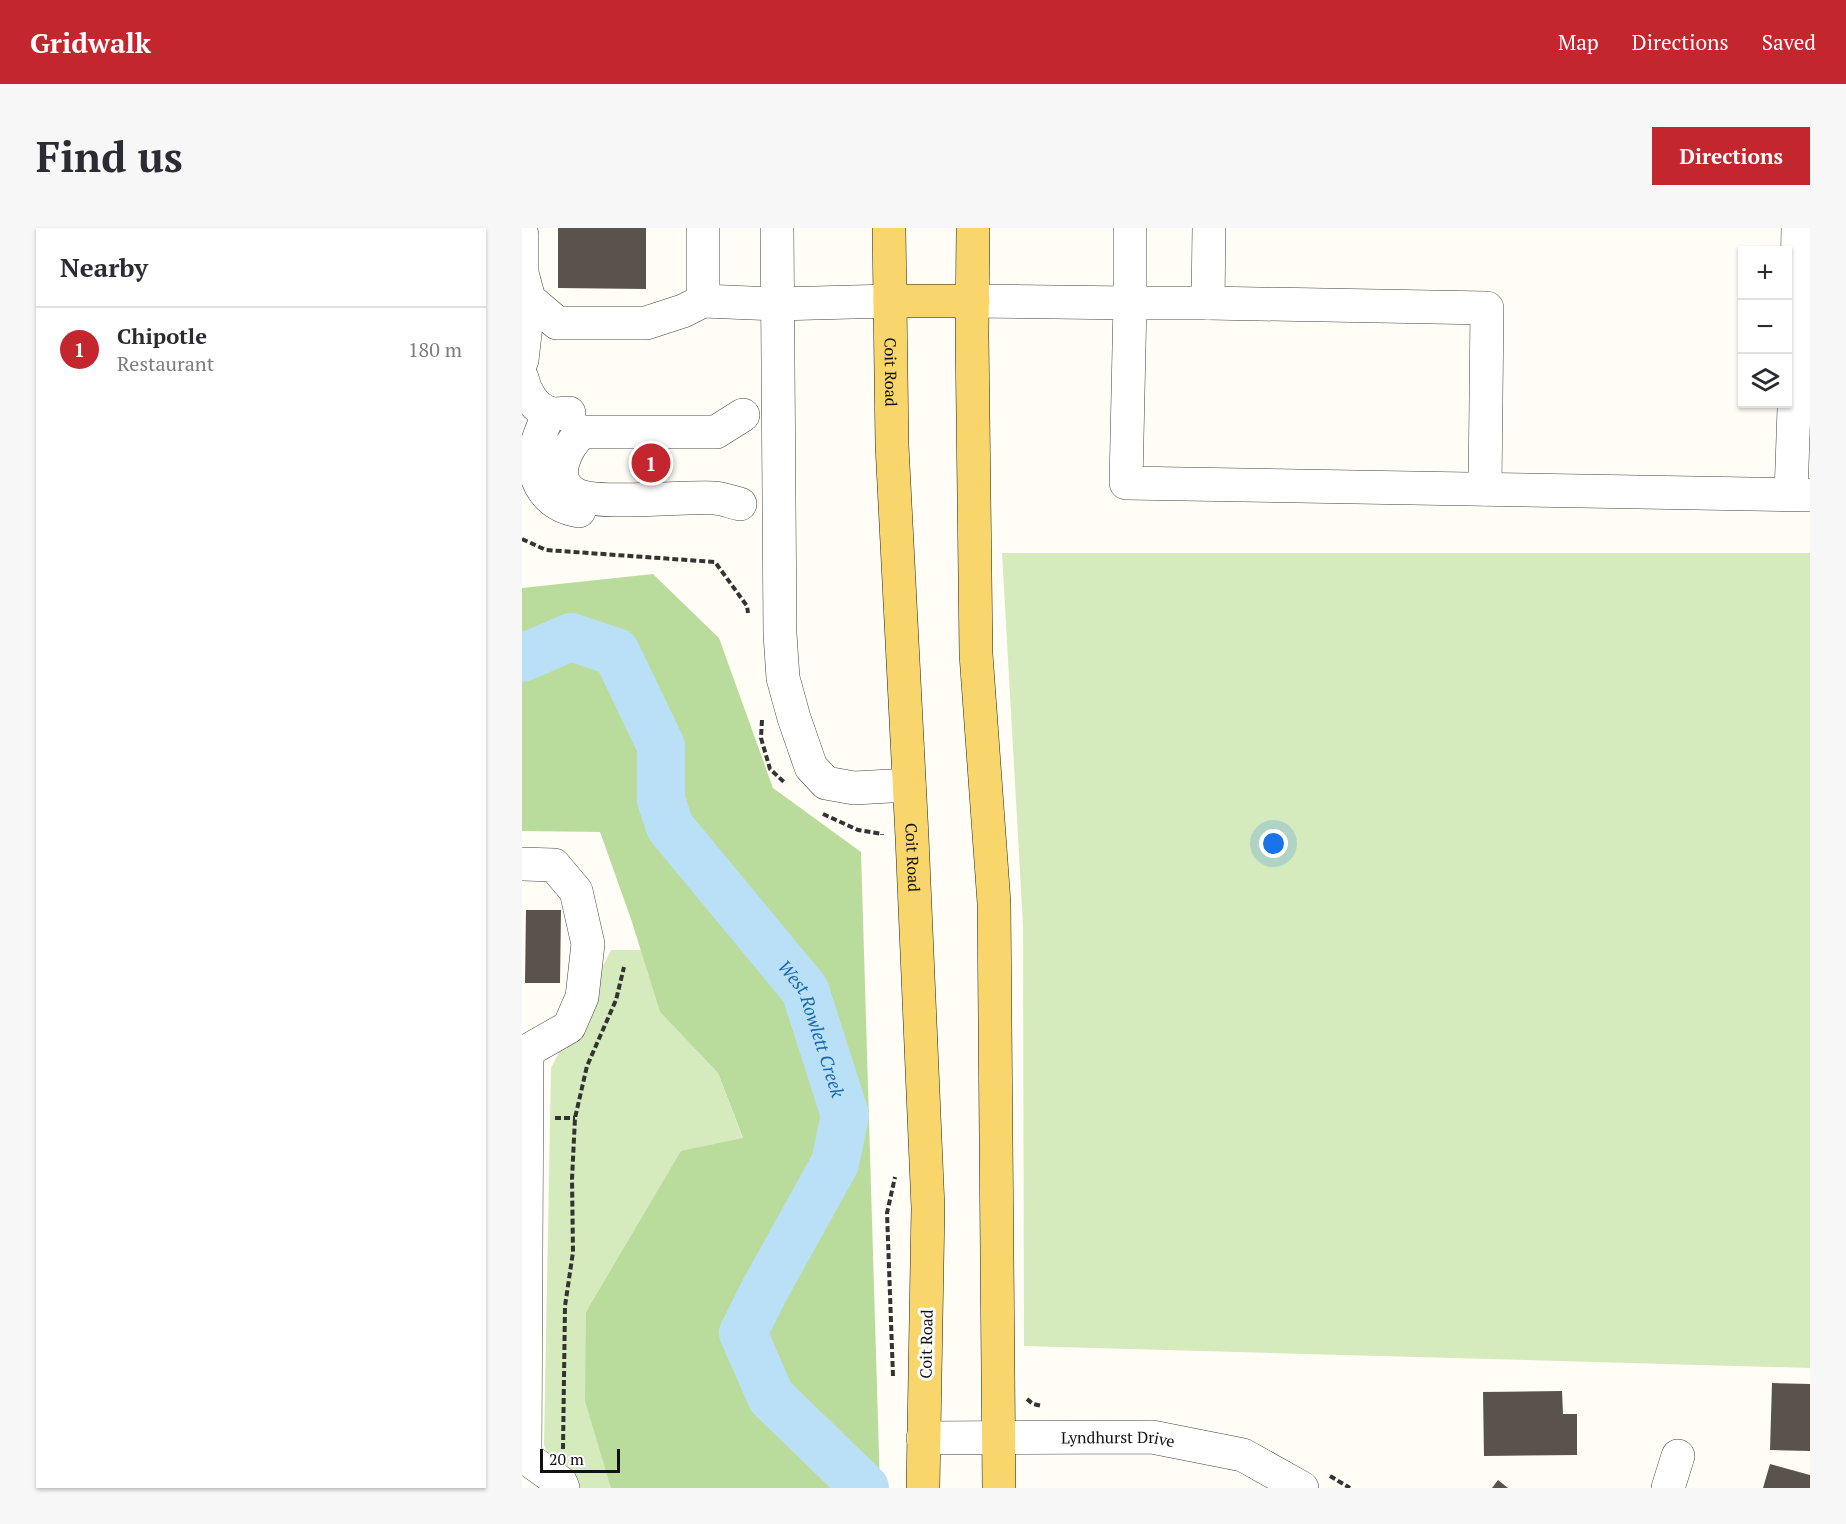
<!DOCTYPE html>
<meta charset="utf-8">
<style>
:root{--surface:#fff;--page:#f7f7f7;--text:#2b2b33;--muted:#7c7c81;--line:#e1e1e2;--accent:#c4262e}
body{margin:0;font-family:"PT Serif",serif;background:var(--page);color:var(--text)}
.controls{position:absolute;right:18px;top:18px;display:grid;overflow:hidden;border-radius:0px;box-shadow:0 2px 4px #0004}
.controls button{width:54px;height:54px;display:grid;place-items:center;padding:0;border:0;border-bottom:2px solid var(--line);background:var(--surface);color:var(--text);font:30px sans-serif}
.scale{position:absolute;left:18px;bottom:15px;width:80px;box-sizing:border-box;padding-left:6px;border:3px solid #111;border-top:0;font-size:16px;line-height:21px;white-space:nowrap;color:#111;-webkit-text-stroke:4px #fff;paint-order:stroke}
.you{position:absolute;left:752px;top:616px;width:21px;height:21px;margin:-15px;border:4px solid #fff;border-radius:50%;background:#1a73e8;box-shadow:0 0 0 9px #1a73e833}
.badge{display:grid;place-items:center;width:39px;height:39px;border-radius:50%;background:var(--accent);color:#fff;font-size:20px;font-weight:700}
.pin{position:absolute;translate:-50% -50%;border:3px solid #fff;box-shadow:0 2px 6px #0006}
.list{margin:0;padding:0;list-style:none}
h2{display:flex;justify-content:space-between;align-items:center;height:78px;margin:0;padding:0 24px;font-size:26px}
h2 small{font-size:20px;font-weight:400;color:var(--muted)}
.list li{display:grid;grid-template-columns:39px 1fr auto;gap:18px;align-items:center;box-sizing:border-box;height:84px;padding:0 24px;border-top:2px solid var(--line)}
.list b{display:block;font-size:22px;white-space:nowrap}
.list p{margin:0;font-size:20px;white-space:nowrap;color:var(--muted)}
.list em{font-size:20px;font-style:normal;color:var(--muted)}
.icon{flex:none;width:33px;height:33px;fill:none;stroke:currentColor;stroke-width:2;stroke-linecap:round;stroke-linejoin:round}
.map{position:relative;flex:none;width:1288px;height:1260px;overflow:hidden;border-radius:0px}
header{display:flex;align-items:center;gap:36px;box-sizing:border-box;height:84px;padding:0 30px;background:var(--accent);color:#fff}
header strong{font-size:28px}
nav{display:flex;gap:33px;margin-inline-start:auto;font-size:21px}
.intro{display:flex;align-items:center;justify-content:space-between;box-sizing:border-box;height:144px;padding:0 36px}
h1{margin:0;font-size:42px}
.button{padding:15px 27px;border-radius:0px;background:var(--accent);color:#fff;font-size:21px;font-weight:700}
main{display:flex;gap:36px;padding:0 36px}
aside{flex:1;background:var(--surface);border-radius:0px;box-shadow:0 2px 4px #0004}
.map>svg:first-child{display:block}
.green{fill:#d5ebbd}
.forest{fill:#b9dc9c}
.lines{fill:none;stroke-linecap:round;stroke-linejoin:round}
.river{stroke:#b9e0f7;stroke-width:48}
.building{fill:#5a524d}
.minor-casing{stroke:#444;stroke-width:34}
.major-casing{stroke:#222;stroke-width:34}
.path{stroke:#333;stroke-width:4;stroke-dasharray:6 3;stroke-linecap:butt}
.minor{stroke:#fff;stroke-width:33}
.major{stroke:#f9d66b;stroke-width:33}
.labels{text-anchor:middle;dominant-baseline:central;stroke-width:6;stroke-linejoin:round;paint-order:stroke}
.street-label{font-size:16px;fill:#111;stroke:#fff}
.water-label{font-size:18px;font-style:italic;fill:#1768a6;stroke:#fff}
</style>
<header>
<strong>Gridwalk</strong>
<nav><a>Map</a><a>Directions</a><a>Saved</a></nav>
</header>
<div class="intro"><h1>Find us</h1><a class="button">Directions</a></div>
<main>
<aside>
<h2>Nearby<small></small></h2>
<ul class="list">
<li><span class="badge">1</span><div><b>Chipotle</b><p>Restaurant</p></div><em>180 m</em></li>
</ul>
</aside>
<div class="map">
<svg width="1288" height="1260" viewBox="0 0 1288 1260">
<rect width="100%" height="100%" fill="#fffdf5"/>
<path class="green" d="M 480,325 L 1288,325 L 1288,1140 L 502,1118 L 501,697 Z
M 89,722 L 119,722 L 138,784 L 196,845 L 221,911 L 88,1254 L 89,1260 L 41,1260 L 22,1217 L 29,840 Z"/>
<path class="forest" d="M 131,346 L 197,410 L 251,560 L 339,624 L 358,1260 L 89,1260 L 63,1173 L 64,1084 L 159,923 L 221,910 L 196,845 L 138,784 L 109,691 L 78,604 L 0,603 L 0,360 Z"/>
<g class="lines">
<path class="river" id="s1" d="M 0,430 L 49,409 L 94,424 L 139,518 L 139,572 L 148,599 L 283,762 L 323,887 L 313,935 L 242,1063 L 221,1105 L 249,1169 L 343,1260"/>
</g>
<path class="building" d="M 36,0 L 124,0 L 124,61 L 36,60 Z
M 4,682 L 39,682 L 38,755 L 3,755 Z
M 1250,1155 L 1288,1156 L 1288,1223 L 1248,1222 Z
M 1040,1163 L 1041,1186 L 1055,1186 L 1055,1227 L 962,1228 L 961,1164 Z
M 1248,1236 L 1288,1247 L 1288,1260 L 1241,1260 Z
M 976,1252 L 986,1260 L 970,1260 Z"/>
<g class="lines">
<g class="minor-casing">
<g id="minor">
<path d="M 255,0 L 258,406 L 261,450 L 272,490 L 289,539 L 304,555 L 332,560 L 387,557"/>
<path d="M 687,0 L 686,75 L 608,75 L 604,255 L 1288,267"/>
<path d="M 1276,0 L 1273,152 L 1288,152"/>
<path d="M 0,7 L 0,45 L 7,71 L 35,95 L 124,95 L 161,83 L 181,73 L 181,0"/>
<path d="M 181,73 L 255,76 L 368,73"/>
<path d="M 451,73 L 608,75 L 608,0"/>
<path d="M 686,75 L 965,80 L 963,261"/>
<path d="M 0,132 L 7,71"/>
<path d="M 0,150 C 3,164 12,180 27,185 C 33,187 41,185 47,185"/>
<path d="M 27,185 C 22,198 14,212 13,225 C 10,256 27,278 57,283"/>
<path d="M 1269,266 L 1273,152"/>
<path d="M 218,276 C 209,274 200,270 191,270 C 162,268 74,278 53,266 C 27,251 44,219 60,204 L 194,204 L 221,187"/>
<path d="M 0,636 L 32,637 L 54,663 L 66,716 L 60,769 L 47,799 L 5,823"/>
<path id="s2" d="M 401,1210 L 630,1209 L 721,1227 L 780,1260"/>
<path d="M 3,1229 L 5,823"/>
<path d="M 3,1229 L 39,1255 L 41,1260"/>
<path d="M 1146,1260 L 1156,1228"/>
</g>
</g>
<g class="major-casing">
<g id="major">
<path id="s3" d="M 367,0 L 370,217 L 390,609 L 406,980 L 401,1260"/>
<path d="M 451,0 L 450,107 L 454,426 L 472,675 L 477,1260"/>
<path d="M 368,73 L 451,73"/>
</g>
</g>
<path class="path" d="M 0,311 L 24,322 L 193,334 L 225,378 L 226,385
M 240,492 L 239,510 L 248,541 L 263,555
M 301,586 L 336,602 L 360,606 L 360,607
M 33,890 L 53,890
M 371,1148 L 365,985 L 373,949
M 505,1171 L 511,1176 L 520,1178
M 41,1221 L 43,1078 L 51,1024 L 50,951 L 53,890 L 65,838 L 94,772 L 102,739
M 808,1248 L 828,1260"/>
<use href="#minor" class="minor"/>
<use href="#major" class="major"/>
</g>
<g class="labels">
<g class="street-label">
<text stroke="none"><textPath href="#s3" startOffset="144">Coit Road</textPath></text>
<text stroke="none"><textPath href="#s3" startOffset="630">Coit Road</textPath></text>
<text transform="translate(404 1116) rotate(-89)">Coit Road</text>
<text stroke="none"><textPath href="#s2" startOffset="195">Lyndhurst Drive</textPath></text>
</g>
<g class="water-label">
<text stroke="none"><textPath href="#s1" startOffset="537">West Rowlett Creek</textPath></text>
</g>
</g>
</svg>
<div class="controls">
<button>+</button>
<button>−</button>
<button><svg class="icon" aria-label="layers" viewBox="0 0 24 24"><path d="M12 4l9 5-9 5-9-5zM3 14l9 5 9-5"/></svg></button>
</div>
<div class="scale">20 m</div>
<div class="you"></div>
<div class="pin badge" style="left:129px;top:235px">1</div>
</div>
</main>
